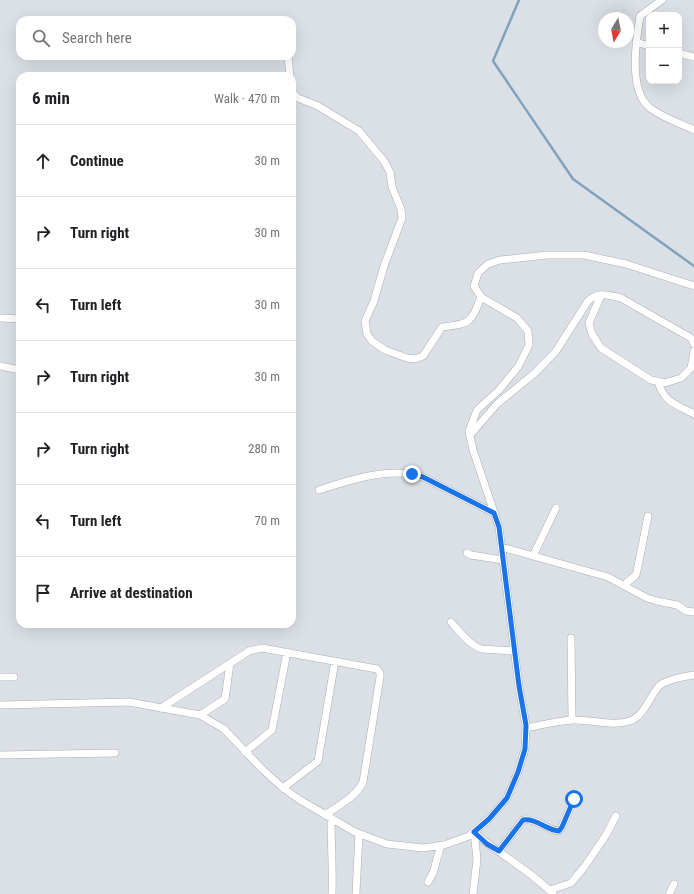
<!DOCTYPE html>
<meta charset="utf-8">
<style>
:root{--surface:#fff;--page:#f6f6f6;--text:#202124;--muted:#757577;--line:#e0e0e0}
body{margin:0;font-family:"Roboto Condensed",sans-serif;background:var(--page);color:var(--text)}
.controls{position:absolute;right:12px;top:12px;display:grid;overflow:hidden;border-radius:8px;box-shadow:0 4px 16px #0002}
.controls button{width:36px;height:36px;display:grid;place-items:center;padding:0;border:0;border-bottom:1px solid var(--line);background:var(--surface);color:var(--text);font:20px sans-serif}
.compass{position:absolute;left:598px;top:12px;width:36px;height:36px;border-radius:50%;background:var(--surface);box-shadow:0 4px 16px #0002;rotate:190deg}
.stop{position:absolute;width:12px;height:12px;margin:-9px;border:3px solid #1a73e8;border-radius:50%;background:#fff}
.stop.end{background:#1a73e8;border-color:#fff;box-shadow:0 1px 4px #0008}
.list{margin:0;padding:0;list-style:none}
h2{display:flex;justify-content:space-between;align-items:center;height:52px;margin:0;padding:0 16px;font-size:17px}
h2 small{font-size:13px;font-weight:400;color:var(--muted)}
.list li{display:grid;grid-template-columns:26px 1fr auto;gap:12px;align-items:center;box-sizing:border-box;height:72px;padding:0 16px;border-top:1px solid var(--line)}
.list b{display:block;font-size:15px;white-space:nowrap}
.list em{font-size:13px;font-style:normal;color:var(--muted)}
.icon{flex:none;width:22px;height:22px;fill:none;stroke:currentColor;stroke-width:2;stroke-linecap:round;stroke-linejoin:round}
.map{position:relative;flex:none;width:694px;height:894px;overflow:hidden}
.search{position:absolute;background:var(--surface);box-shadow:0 4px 16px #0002;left:16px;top:16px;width:280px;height:44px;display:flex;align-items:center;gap:10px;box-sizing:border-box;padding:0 14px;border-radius:12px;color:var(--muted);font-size:15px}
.panel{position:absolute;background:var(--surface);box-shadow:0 4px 16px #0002;left:16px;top:72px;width:280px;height:556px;border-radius:12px}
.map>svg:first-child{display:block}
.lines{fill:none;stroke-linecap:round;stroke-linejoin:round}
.stream{stroke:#80a2be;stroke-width:2.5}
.minor-casing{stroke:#a8aeb4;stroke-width:8}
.minor{stroke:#fff;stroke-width:7}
.route{stroke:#1a73e8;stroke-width:5}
</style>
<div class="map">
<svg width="694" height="894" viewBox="0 0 694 894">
<rect width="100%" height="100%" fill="#dae0e6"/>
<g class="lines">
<path class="stream" d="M 519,0 L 493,61 L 573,179 L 694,266"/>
<g class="minor-casing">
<path id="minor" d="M 662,0 L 640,16 C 636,40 628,91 650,108 C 663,118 680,123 694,130
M 636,42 L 649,46
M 679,53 L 694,57
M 288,56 L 290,76
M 292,92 L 298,98 L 318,106 L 359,131 L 384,161 L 390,172 L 392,187 L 401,209 L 402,218 L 384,266 L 374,301 L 365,321 L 367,334 L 372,341 L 385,350 L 407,358 L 415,359 L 423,356 L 442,327 C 470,324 471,323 481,297
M 601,295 L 589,323 L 592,334 L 601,348 L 651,380 L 665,383 L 681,378 L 691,368 L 694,351
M 0,318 L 20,319
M 0,366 L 20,370
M 658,381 C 663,402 677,405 694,414
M 470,435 L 497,404 L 536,372 L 556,351 L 588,301 C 598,291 608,295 621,298 L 691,338 L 694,344
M 319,490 C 350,480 391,466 423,477 L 494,513
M 501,547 L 608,577 L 647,598 L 657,601 L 677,605 L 686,611 L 694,612
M 467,553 L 471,555 L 503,560
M 533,556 L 556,508
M 624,585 L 636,575 L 637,571 L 648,516
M 451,622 C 460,632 469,645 482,649 L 515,651
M 571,638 L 572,720
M 0,677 L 14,677
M 0,705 L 129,702 L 200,715 L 224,729 L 261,768 L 283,788 L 300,800 L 355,832 L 387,844 L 423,848 L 444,845 L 469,836 L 489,819 L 507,798 L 518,772 L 525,749 L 526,725 L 519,687 L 499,527 L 473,450 L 469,431 L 477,410 L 499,390 L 518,367 L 529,345 L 528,331 L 517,318 L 481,297 L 474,286 L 478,273 L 488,264 L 500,260 L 547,255 L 584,255 L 626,264 L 694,286
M 161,708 L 249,651 L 262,648 L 377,669 L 380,673 L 380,677 L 363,782 C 357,796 338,806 325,815
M 200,715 L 225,699 L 230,663
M 526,728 C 541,725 557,721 572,720 C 591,719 612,727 630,721 C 645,715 649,697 659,686 C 665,680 686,676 694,675
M 245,752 L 272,730 L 287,652
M 0,755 L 115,753
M 283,788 L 318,761 L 335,661
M 331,818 C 331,844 333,869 332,894
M 474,832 C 499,855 529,869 553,894
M 499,851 L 523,820 C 538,818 546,830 559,831 L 562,827 L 574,799
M 428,882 L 433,873 L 441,845
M 550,890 L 571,883 L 585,866 L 606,835 L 616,816
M 356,894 L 359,834
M 473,894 L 477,859 L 474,832
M 669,894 L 674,884"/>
</g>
<use href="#minor" class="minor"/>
</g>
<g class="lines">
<path class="route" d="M 412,474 L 423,477 L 494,513 L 499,527 L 519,686 L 526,725 L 525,749 L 518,772 L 507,798 L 489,819 L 474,832 L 487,844 L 499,851 L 523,820 C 537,818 546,830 559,831 L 562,827 L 574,799"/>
</g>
</svg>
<div class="controls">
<button>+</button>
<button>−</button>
</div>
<svg class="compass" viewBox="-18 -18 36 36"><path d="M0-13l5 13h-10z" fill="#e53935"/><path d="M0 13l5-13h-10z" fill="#757577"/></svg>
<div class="stop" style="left:574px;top:799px"></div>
<div class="stop end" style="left:412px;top:474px"></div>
<div class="search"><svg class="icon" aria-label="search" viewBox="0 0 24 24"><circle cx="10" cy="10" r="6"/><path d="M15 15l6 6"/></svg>Search here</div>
<section class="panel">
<h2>6 min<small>Walk · 470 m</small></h2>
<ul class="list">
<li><svg class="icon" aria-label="ahead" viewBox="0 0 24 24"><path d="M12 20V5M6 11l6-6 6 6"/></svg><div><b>Continue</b></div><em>30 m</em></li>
<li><svg class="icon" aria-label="right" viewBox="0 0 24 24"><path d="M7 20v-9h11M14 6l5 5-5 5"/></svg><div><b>Turn right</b></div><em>30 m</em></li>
<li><svg class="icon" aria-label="left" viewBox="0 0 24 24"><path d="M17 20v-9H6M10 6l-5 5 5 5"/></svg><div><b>Turn left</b></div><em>30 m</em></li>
<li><svg class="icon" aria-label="right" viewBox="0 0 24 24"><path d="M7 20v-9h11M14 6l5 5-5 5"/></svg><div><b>Turn right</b></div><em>30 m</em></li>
<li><svg class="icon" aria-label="right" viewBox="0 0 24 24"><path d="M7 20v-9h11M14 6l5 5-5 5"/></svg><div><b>Turn right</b></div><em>280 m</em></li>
<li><svg class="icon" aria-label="left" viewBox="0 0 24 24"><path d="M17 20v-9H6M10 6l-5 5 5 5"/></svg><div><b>Turn left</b></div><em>70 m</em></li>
<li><svg class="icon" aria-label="arrive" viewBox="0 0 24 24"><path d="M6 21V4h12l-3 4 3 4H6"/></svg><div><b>Arrive at destination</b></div></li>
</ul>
</section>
</div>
